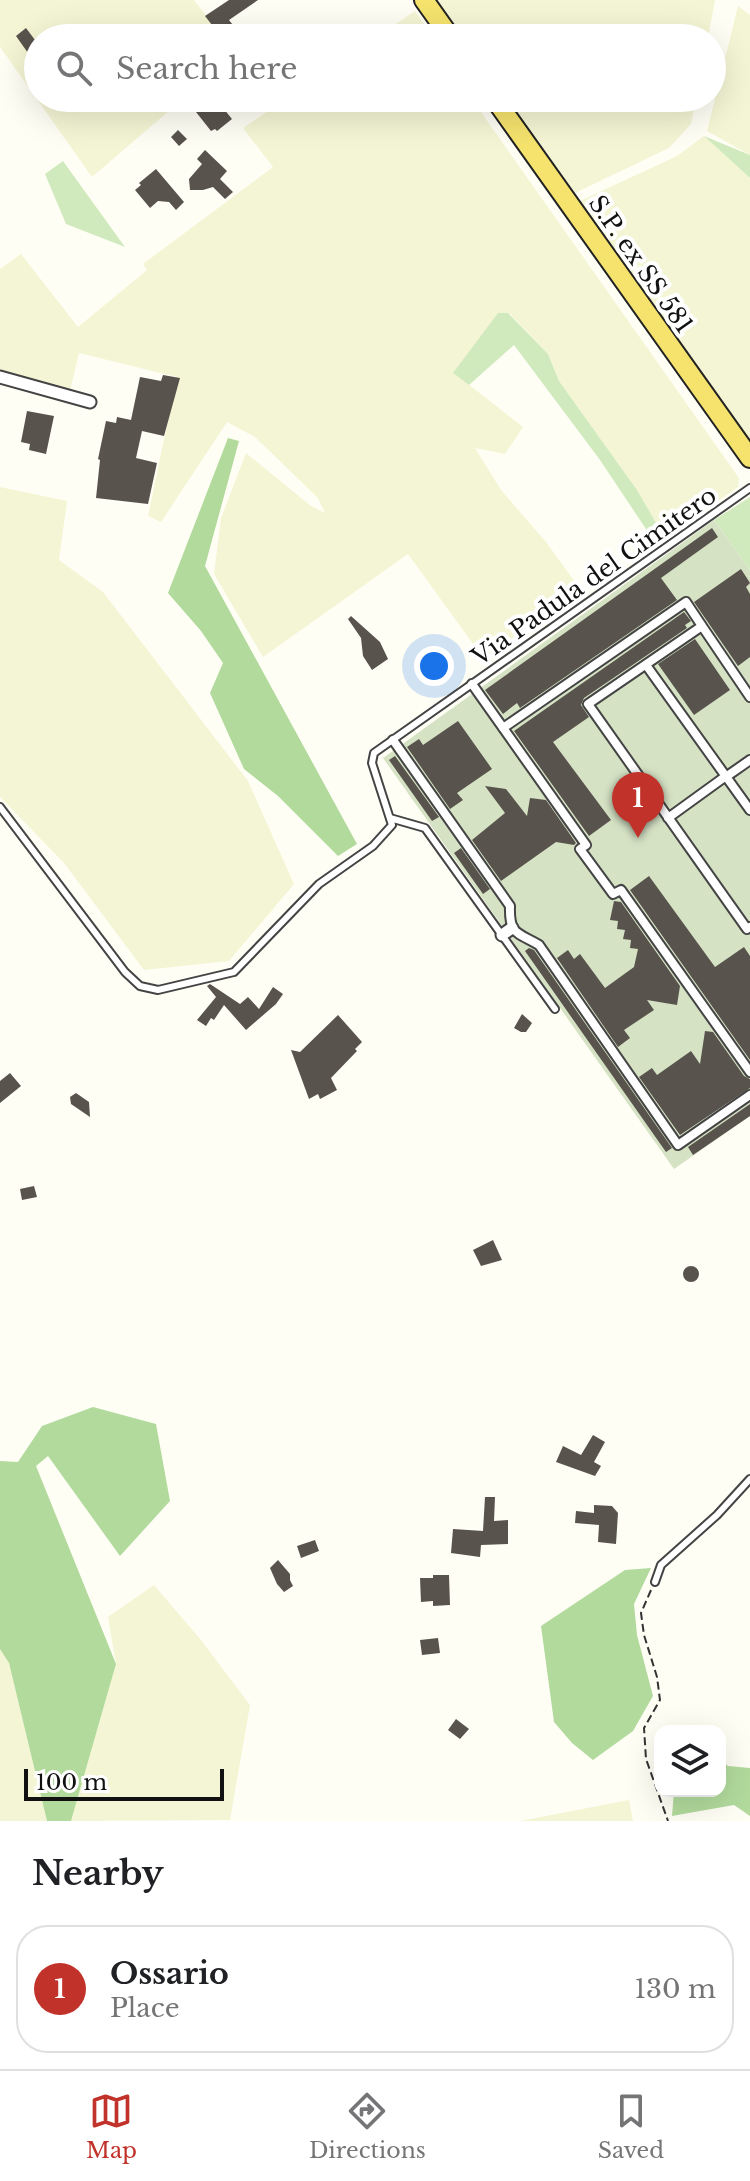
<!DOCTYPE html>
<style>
:root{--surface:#fff;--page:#f6f6f6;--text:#202124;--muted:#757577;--line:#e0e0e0;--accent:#c0322a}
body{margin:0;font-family:"Libre Baskerville",serif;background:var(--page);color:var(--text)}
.controls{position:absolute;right:24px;bottom:24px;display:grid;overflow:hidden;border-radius:16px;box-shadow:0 8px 32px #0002}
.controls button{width:72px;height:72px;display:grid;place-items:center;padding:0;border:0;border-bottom:2px solid var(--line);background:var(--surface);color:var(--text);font:40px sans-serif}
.scale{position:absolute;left:24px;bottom:20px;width:200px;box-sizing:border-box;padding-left:8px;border:4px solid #111;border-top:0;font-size:22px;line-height:28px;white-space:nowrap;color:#111;-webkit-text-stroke:6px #fff;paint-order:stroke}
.you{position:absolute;left:434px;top:666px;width:28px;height:28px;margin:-20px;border:6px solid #fff;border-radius:50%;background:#1a73e8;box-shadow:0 0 0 12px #1a73e833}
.badge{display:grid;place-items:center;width:52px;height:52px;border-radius:50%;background:var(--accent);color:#fff;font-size:26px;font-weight:700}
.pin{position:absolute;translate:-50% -66px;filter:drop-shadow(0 2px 4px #0008)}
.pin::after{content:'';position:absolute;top:42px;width:28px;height:24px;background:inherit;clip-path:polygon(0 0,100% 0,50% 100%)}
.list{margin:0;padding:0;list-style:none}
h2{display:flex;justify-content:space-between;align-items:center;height:104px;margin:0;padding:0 32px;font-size:34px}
h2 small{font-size:26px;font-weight:400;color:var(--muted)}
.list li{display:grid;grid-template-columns:52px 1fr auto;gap:24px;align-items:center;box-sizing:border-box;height:128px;margin:0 16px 16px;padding:0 16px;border:2px solid var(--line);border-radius:32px}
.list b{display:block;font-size:30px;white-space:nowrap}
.list p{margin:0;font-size:26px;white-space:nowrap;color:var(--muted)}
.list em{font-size:26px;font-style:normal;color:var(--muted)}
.icon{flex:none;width:44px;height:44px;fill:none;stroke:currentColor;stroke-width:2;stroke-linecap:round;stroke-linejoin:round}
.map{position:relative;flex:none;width:750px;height:1821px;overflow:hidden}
.search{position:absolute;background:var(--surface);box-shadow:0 8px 32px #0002;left:24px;right:24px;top:24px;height:88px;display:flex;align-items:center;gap:20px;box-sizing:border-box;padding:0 28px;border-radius:44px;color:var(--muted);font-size:30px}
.sheet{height:248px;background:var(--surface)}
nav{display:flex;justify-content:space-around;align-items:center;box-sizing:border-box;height:112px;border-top:2px solid var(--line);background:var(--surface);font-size:22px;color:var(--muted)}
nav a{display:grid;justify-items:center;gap:4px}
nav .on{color:var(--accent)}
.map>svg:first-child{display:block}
.farmland{fill:#f4f5d4}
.green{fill:#d0eabe}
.forest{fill:#b2da9d}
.cemetery{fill:#d5e2c4}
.building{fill:#59534d}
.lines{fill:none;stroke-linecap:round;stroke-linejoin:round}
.service-casing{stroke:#444;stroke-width:10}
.pedestrian-casing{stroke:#444;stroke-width:12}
.minor-casing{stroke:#444;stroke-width:15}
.primary-casing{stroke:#222;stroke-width:22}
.path{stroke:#333;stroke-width:2;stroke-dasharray:8 4;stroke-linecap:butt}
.service{stroke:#fff;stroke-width:6}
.pedestrian{stroke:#fff;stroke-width:8}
.minor{stroke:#fff;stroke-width:11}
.primary{stroke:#f5e36e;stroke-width:18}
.labels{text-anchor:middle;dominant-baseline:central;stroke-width:8;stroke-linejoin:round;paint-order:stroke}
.street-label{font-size:24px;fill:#111;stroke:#fff}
</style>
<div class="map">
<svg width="750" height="1821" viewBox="0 0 750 1821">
<rect width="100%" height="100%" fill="#fffef5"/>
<path class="farmland" d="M 0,0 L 194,0 L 223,38 L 38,38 L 38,98 L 184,98 L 92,177 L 0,47 Z
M 437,0 L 715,0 L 708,38 L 464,38 Z
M 738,6 L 750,15 L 750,155 L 707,131 Z
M 415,11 L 434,38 L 375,38 Z
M 287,98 L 471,98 L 739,478 L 738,487 L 665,538 L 637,490 L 559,381 L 548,354 L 510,314 L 499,313 L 454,373 L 523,427 L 505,454 L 475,448 L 501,490 L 546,542 L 580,589 L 484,659 L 408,554 L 263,657 L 214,574 L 221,518 L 246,453 L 311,506 L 325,513 L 318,498 L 255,437 L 227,422 L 161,522 L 148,516 L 177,377 L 79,353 L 70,391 L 0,370 L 0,269 L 21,254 L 78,327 L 147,270 L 143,264 L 273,167 L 243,128 Z
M 507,98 L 696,98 L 691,124 L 669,148 L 575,193 Z
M 704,136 L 750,178 L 750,444 L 580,201 L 677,156 Z
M 0,487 L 67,501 L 59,560 L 103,592 L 248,781 L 294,884 L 229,961 L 144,970 L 64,863 L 0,797 Z
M 154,1585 L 201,1640 L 250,1705 L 230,1820 L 71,1821 L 116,1664 L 108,1617 Z
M 0,1649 L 9,1663 L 47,1821 L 0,1821 Z
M 629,1800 L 633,1821 L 520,1821 Z"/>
<path class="green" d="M 704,136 L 750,155 L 750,178 Z
M 63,161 L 125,247 L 66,224 L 45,174 Z
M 498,313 L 508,313 L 548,354 L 559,381 L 637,490 L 665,538 L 654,541 L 600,460 L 514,345 L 469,385 L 453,373 Z
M 750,497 L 750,570 L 714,520 Z"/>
<path class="forest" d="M 228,438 L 239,441 L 205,566 L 357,844 L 338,856 L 278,796 L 244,769 L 210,693 L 223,663 L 201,631 L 168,593 Z
M 93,1407 L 156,1424 L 170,1501 L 120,1556 L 48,1456 L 36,1466 L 116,1664 L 71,1821 L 47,1821 L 9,1663 L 0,1649 L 0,1461 L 18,1462 L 42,1426 Z
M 651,1568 L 634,1604 L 637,1635 L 653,1696 L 633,1731 L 593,1760 L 572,1743 L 554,1722 L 541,1626 L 625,1570 Z
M 720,1759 L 728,1766 L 750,1768 L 750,1816 L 734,1805 L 672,1816 L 674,1791 L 720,1791 Z"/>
<path class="cemetery" d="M 714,520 L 750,570 L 750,1116 L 674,1169 L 383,758 Z"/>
<path class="building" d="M 229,0 L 258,0 L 229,20 L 243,38 L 222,38 L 205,16 Z
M 26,28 L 38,44 L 28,53 L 16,36 Z
M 215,98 L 232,119 L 217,131 L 215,129 L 211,131 L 196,112 Z
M 178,130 L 187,139 L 179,146 L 171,137 Z
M 205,150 L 227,171 L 220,179 L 233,192 L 225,199 L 213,187 L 203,190 L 190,190 L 189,179 L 202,164 L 197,159 Z
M 156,169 L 184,202 L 176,210 L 169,202 L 158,201 L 150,208 L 135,190 L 141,185 L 139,183 Z
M 163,375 L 180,378 L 164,436 L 142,431 L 136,458 L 157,463 L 148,504 L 96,498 L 100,460 L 98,459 L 106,421 L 116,423 L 117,417 L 131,420 L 140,377 L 161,381 Z
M 27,411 L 54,416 L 46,454 L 29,450 L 30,444 L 21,442 Z
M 712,528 L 718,537 L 661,578 L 677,600 L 520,708 L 517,703 L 503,714 L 485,690 Z
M 741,569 L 750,583 L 746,587 L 750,594 L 750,657 L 738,666 L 694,602 Z
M 684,612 L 691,621 L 685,625 L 687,628 L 584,698 L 581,705 L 589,717 L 553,742 L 611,820 L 589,836 L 514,731 Z
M 351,616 L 380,642 L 388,659 L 372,670 L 363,656 L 361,638 L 348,619 Z
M 695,639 L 730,690 L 694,715 L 658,664 Z
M 458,721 L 492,769 L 457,793 L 463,800 L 450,809 L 407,747 L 419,739 L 423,745 Z
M 395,756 L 439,817 L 432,821 L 389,760 Z
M 485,786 L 506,789 L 527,816 L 530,798 L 546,800 L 576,843 L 574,845 L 556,842 L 501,881 L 472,840 L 505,813 Z
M 461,848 L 490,889 L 483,894 L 454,853 Z
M 649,876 L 715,967 L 744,947 L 750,956 L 750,1060 L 630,890 Z
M 614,901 L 621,902 L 680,986 L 677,1005 L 647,1000 L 654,1010 L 624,1030 L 630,1038 L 618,1047 L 557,958 L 568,950 L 574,959 L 580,954 L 605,988 L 634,967 L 638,949 L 630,948 L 631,940 L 623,939 L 625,930 L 617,929 L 618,921 L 610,920 Z
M 529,948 L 534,950 L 672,1148 L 666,1152 L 525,951 Z
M 210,984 L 240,1004 L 248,997 L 259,1009 L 273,987 L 283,994 L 276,1004 L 246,1030 L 224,1005 L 214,1020 L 211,1018 L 206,1026 L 197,1020 L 216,997 L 207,986 Z
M 522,1014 L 532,1023 L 526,1032 L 521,1032 L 514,1028 Z
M 338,1015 L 362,1042 L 355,1049 L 357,1051 L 331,1078 L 337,1090 L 320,1099 L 318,1094 L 309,1099 L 291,1050 L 300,1052 Z
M 705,1031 L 713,1032 L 744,1076 L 750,1079 L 750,1088 L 680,1135 L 639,1077 L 652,1068 L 657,1075 L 691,1051 L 700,1064 Z
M 10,1073 L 21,1086 L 0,1103 L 0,1081 Z
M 76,1093 L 89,1102 L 90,1117 L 71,1104 L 70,1097 Z
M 750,1104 L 750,1116 L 693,1155 L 688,1147 Z
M 34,1186 L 37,1197 L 22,1200 L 20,1189 Z
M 493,1240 L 502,1260 L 481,1266 L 473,1250 Z
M683 1274a8 8 0 1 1 16 0a8 8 0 1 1-16 0Z
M 593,1435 L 605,1442 L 594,1462 L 601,1466 L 595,1476 L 556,1462 L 563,1446 L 581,1455 Z
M 485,1497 L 495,1497 L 494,1521 L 508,1520 L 508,1544 L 481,1545 L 480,1557 L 451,1553 L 453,1529 L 483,1531 Z
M 594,1505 L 612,1506 L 618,1513 L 616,1544 L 598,1542 L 599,1525 L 575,1523 L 576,1511 L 594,1513 Z
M 315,1540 L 319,1551 L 301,1558 L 297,1546 Z
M 278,1560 L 290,1574 L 290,1580 L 293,1586 L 284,1592 L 277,1584 L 270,1568 Z
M 433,1575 L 449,1575 L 450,1605 L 433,1606 L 433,1601 L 421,1602 L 420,1578 L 433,1578 Z
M 438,1638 L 440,1653 L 422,1655 L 420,1640 Z
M 456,1719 L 469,1729 L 460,1739 L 448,1730 Z"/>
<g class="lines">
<g class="service-casing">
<path id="service" d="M 0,807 L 125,972 L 140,986 L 158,990 L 234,972 L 319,884 L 373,846 L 392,825 L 372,763 L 374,753 L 750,488
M 390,818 L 425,828 L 555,1009
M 655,1582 L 661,1565 L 717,1515 L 750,1479"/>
</g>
<g class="pedestrian-casing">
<path id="pedestrian" d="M 646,665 L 750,810
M 472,684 L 586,845 L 580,849 L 613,894 L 621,890 L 750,1072
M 750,697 L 702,626 L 588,704 L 747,929 L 750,927
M 503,728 L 686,602 L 702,626
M 393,740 L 510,906 C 509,935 517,932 539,945 L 678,1145 L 750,1095
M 730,774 L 750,760
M 668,818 L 726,776"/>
</g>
<g class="minor-casing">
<path id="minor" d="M 0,377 L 90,402
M 502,935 L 512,928"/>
</g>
<g class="primary-casing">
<path id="primary" d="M 424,0 L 451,38
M 494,98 L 750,458"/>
</g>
<path class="path" d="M 651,1590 L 641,1613 L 644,1635 L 657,1677 L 660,1700 L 644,1728 L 646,1759 L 668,1821"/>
<use href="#service" class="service"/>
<use href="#pedestrian" class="pedestrian"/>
<use href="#minor" class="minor"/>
<use href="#primary" class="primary"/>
</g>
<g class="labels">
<g class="street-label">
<text transform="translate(641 264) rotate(55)">S.P. ex SS 581</text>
<text transform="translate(594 576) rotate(-35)">Via Padula del Cimitero</text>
</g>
</g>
</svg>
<div class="controls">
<button><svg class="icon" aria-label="layers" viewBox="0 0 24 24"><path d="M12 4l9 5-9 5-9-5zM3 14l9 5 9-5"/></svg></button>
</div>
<div class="scale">100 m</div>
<div class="you"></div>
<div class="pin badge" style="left:638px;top:838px">1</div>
<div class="search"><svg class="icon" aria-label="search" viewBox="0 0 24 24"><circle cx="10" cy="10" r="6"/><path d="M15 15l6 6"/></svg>Search here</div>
</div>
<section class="sheet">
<h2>Nearby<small></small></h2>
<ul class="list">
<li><span class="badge">1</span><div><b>Ossario</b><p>Place</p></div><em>130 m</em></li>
</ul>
</section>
<nav>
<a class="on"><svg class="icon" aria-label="map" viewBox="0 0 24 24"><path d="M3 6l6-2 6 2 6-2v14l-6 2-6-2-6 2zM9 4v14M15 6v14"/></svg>Map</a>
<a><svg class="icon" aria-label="directions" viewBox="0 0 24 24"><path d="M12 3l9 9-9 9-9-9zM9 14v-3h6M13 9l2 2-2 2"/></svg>Directions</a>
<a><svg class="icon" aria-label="saved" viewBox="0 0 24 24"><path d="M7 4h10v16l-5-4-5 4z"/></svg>Saved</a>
</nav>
